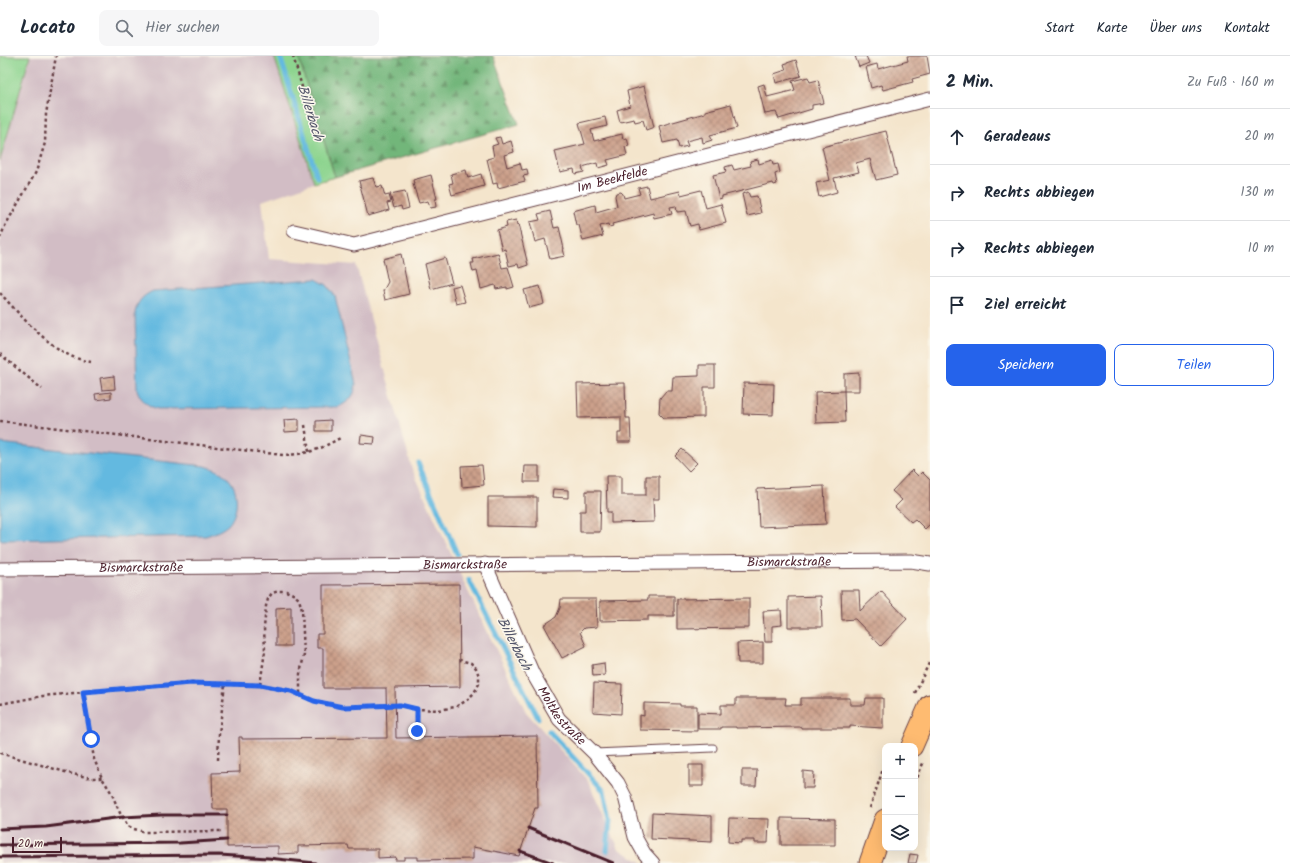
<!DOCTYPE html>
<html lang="de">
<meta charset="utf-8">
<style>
:root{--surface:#fff;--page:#f6f6f7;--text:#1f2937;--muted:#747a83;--line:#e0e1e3;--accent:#2563eb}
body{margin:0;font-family:Kalam,sans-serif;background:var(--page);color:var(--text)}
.controls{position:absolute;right:12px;bottom:12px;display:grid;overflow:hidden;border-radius:8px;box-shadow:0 4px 16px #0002}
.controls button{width:36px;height:36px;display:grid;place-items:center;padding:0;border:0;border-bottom:1px solid var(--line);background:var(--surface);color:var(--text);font:20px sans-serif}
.scale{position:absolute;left:12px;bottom:10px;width:50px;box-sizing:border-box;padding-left:4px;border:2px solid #4a1f2b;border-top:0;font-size:11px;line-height:14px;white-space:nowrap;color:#4a1f2b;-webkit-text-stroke:3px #fbf7ec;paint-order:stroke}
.stop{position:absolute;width:12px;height:12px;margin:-9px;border:3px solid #2563eb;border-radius:50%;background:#fff}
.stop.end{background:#2563eb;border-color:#fff;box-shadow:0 1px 4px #0008}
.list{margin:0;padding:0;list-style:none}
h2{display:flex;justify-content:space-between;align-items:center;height:52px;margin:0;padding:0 16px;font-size:17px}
h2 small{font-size:13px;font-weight:400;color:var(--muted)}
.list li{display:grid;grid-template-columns:26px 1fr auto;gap:12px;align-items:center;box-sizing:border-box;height:56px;padding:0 16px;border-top:1px solid var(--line)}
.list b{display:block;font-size:15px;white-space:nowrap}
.list em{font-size:13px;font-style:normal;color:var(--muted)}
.actions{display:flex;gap:8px;padding:12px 16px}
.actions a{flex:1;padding:9px 0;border:1px solid var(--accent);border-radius:8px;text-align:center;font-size:14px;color:var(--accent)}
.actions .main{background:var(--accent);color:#fff}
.icon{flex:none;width:22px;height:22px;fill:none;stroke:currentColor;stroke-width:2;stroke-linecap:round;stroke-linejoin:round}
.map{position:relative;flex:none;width:930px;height:807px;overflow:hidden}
header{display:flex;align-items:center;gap:24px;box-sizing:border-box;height:56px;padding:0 20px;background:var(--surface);border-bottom:1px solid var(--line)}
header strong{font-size:19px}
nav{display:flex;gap:22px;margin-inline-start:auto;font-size:14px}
.search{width:280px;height:36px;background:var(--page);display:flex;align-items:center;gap:10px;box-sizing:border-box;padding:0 14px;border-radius:8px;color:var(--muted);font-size:15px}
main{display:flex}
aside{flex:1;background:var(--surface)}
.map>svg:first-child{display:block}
.industrial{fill:#d2bdc5}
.green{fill:#8dd48f;stroke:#6c7a5d}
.forest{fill:url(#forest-firs);stroke:#5e6a52}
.water{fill:#64b9e0;stroke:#576c86}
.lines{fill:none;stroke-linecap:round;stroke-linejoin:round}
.stream{stroke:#64b9e0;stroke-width:5}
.building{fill:url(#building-cross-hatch)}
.service-casing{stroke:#643d43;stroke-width:9}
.minor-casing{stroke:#643d43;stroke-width:15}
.primary-casing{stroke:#643d43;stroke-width:23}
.path{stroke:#643d43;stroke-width:2.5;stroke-dasharray:3 3;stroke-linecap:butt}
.service{stroke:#fff;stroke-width:7}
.minor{stroke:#fff;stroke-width:13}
.primary{stroke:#febb71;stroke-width:21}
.rail{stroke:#4a1f2b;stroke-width:3}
.route{stroke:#2563eb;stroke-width:5}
.labels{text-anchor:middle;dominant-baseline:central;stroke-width:3;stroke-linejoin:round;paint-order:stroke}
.street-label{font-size:13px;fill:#4a1f2b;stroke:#fbf7ec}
.water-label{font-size:14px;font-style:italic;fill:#53556a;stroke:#fbf7ec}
</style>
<header>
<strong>Locato</strong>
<div class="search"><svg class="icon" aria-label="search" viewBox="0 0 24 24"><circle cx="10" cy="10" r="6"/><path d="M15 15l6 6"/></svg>Hier suchen</div>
<nav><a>Start</a><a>Karte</a><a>Über uns</a><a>Kontakt</a></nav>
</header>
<main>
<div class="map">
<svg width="930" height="807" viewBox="0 0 930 807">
<defs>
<pattern id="forest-firs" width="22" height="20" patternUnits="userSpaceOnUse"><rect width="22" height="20" fill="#72b67a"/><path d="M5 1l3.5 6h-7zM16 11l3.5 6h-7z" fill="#609364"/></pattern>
<pattern id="building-cross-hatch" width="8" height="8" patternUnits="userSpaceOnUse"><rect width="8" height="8" fill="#cca08b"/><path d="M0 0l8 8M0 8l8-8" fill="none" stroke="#a88272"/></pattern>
</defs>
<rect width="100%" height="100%" fill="#fbf7ec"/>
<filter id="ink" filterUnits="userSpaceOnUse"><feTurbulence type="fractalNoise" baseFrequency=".025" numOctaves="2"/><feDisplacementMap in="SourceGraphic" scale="8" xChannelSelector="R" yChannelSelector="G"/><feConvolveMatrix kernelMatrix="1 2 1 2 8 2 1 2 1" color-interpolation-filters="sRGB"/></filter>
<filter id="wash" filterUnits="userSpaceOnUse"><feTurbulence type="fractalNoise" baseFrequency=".012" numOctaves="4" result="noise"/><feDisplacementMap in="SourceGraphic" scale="16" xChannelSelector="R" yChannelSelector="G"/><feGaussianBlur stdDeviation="0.9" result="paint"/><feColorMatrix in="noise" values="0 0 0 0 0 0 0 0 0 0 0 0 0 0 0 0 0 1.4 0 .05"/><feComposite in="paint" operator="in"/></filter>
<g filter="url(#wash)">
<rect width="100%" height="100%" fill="#f4e5cc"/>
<path class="industrial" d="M 0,0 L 274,0 L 314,127 L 262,145 L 269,203 L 356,209 L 412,413 L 466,531 L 526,656 L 590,727 L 593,737 L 619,793 L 643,807 L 0,807 Z"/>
<path class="green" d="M 0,0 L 30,0 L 0,105 Z
M 274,0 L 298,0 L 335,121 L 314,127 Z"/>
<path class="forest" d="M 298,0 L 493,0 L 519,68 L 335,121 Z"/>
<path class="water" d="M 316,223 L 327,229 L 335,240 L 356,328 C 355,340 349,346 338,351 L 158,353 C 147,350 141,344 137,334 L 135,257 C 137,246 142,240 153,235 Z
M 0,387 L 205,410 C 227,416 239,428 236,452 C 235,458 232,465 228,469 C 221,475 214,477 206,480 L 0,484 Z"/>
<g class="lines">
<path class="stream" d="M 280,0 L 317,121
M 418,407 L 457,498
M 469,524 L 538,662
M 549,675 L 604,735 L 610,764 L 607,795"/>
</g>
<g id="blocks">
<path class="building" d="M 855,0 L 866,0 L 869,7 L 859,11 Z
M 907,0 L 927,0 L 930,18 L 912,23 L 913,26 L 883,34 L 881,29 L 871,32 L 866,11 L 877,8 L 878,13 L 908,5 Z
M 796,4 L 801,20 L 776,27 L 774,18 L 786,14 L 784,8 Z
M 808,21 L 810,26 L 818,24 L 824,47 L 812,49 L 812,53 L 779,63 L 776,56 L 765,58 L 758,30 L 764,28 L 767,41 L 795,34 L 792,25 Z
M 644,30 L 654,71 L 646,74 L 643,64 L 635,66 L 634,63 L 620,66 L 617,54 L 630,50 L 627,35 Z
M 731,48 L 737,72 L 710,79 L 712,84 L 703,87 L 702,81 L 686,85 L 688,90 L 679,92 L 677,84 L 663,87 L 659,70 L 705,57 L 705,55 Z
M 605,61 L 607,70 L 591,74 L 594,85 L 622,78 L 623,83 L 627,82 L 629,90 L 625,91 L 627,99 L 607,104 L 609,109 L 598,112 L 597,107 L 582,111 L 584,116 L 575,118 L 574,113 L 560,116 L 555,95 L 585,88 L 579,67 Z
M 886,75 L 897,119 L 876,124 L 870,103 L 856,107 L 859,116 L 834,122 L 837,136 L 819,141 L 816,127 L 830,124 L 822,91 Z
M 500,81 L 502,88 L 511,85 L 514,96 L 504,99 L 507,111 L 520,107 L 522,114 L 527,113 L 528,119 L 523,120 L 525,125 L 498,132 L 497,127 L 493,128 L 487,103 L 494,101 L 492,90 L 498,88 L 495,82 Z
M 758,103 L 759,108 L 772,104 L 773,109 L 778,108 L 780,116 L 775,118 L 777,128 L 774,129 L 773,127 L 722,140 L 722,142 L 719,143 L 713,119 L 726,116 L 725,111 L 732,109 L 734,114 L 751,110 L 750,105 Z
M 466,114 L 468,122 L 481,118 L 484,130 L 452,139 L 449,128 L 453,127 L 451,118 Z
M 431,119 L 437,143 L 435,143 L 436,151 L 430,152 L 428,145 L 419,147 L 413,128 L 414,128 L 413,124 Z
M 373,122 L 376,131 L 382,130 L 385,140 L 389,139 L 391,146 L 387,147 L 389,154 L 368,160 L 359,125 Z
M 647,130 L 650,142 L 680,135 L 681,139 L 701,134 L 706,152 L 721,148 L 726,167 L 699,174 L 698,168 L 690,170 L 686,155 L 677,156 L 676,150 L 670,151 L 672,158 L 654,162 L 653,157 L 612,168 L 613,170 L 609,171 L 608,168 L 600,170 L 603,180 L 583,185 L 579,169 L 576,169 L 573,155 L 595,149 L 596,156 L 617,150 L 615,140 L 616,137 L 621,136 L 623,138 L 624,142 L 640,138 L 638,132 Z
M 405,135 L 409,152 L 402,154 L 401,150 L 394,152 L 390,138 Z
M 748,136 L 750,141 L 757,140 L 761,157 L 747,160 L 742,138 Z
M 550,155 L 554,172 L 559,171 L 564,193 L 563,193 L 565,200 L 550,203 L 545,183 L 535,186 L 530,166 L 540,164 L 538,158 Z
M 516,164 L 517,169 L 518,168 L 528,209 L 519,212 L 518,208 L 509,210 L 505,193 L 502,194 L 497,174 L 507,171 L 506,166 Z
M 498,197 L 502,212 L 508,211 L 514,231 L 507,233 L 507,231 L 496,233 L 495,229 L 481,233 L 477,215 L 473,216 L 471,207 L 474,207 L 473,203 Z
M 401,198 L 409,238 L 385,244 L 383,235 L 388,226 L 383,203 Z
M 445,202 L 452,227 L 431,233 L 425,208 Z
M 460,229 L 465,246 L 456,248 L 452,231 Z
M 540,230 L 544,248 L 529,252 L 524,234 Z
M 699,309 L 715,309 L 715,331 L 704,331 L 704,361 L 664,362 L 659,357 L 660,342 L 666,335 L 672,335 L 673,321 L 699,320 Z
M 859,317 L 859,335 L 844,335 L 844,318 Z
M 114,320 L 115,333 L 102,334 L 100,322 Z
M 625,327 L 626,362 L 630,362 L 631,386 L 618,386 L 618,377 L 621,377 L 621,361 L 578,362 L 577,328 Z
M 744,327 L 774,328 L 773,359 L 743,358 Z
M 844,335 L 845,366 L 816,367 L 815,336 Z
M 111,336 L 111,342 L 96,344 L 95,338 Z
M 299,363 L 299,375 L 285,376 L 284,364 Z
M 331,364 L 331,375 L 316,375 L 316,365 Z
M 361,379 L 375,381 L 374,388 L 360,387 Z
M 682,393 L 697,407 L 689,415 L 675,400 Z
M 482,409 L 484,429 L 462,431 L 461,410 Z
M 525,410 L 539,410 L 539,426 L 524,426 Z
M 912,414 L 918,420 L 922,416 L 930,424 L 930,468 L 925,473 L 915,463 L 911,466 L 895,451 L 902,444 L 892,435 Z
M 606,420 L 621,420 L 621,439 L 646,439 L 646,420 L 659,420 L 659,443 L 653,443 L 654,466 L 611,467 L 611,456 L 607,456 Z
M 824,430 L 826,468 L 759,471 L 757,433 Z
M 553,433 L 568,434 L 568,442 L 552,441 Z
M 586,435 L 601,435 L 600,476 L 580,476 L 580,455 L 586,455 Z
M 488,441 L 537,441 L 537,471 L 488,470 Z
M 459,528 L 460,631 L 395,632 L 396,682 L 537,680 L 538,752 L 535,752 L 519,800 L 473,791 L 473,803 L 418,804 L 418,801 L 404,801 L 404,804 L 395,804 L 396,801 L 378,802 L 378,793 L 349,793 L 348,789 L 298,790 L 298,797 L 278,798 L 278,790 L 227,791 L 227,753 L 213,753 L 212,717 L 240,716 L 239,681 L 242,681 L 242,683 L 387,682 L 386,632 L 323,632 L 323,592 L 317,592 L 317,578 L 323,578 L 323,529 Z
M 841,534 L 859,534 L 860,555 L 881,535 L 907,563 L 881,590 L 855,563 L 842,564 Z
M 648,540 L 674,540 L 674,560 L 648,560 L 648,564 L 600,565 L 600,545 L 648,544 Z
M 821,540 L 822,571 L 788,571 L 788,541 Z
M 749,542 L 749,572 L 677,573 L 677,543 Z
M 561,543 L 596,543 L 597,571 L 584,572 L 580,576 L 586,590 L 562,602 L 544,569 L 556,561 L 560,552 Z
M 291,551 L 291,590 L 276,590 L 276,552 Z
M 781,554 L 782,569 L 772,570 L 772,586 L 765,586 L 763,555 Z
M 763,586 L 763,607 L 738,607 L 737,587 Z
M 604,607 L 605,619 L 593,620 L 592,609 Z
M 594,627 L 622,628 L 621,658 L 593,656 Z
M 736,642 L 786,642 L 785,649 L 801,649 L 801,642 L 850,642 L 850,649 L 865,649 L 866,642 L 883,642 L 883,672 L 850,670 L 850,672 L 801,672 L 801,671 L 736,672 L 736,671 L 721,671 L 721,673 L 698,673 L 698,657 L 721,658 L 721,649 L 736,649 Z
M 644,647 L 680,648 L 680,650 L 697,650 L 697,675 L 640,674 L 640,659 L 644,660 Z
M 689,709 L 703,709 L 703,730 L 689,730 Z
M 742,714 L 757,714 L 756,730 L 742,730 Z
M 803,715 L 814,716 L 813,732 L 803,732 Z
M 652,757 L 712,760 L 712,786 L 651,783 Z
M 729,762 L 769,763 L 768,787 L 755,787 L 755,784 L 741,784 L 741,787 L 728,786 Z
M 781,762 L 835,763 L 835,789 L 781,789 Z
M 910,798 L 918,799 L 916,807 L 908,807 Z"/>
</g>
</g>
<g filter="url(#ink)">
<use href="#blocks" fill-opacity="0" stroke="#643d43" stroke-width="1"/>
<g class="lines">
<g class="service-casing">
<path id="service" d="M 594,697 L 713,692"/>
</g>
<g class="minor-casing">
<g id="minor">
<path id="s1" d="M 294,175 L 354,189 L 930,43"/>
<path id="s2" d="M 485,508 L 533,618 L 559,663 L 594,697 L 618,727 L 625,741 L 635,781 L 644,797 L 653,807"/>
<path id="s3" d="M 0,513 L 911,505 L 930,508"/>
</g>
</g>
<g class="primary-casing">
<path id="primary" d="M 912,690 L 930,649
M 870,807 L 885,764"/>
</g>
<path class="path" d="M 293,0 L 318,86
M 0,182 L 5,170 L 36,116 L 45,87 L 46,58 L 56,0
M 0,237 C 20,259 46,289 73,301 C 79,303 85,305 91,306
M 0,298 L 42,333
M 0,365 L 283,399 C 310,398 318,394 342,381
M 305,369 L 309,396
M 260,629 L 265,595 L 264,572 L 266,550 L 268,543 L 272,537 L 279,535 L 286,535 L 293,538 L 299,543 L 302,554 L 304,599 L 300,618 L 300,639
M 83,636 L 94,703 L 102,722 L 111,736 L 120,757 L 128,770 L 134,773 L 145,776 L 222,775
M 915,637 L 930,605
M 0,648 L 43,640 L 106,634 L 191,627 L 260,629 L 291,635 L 314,645 L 343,651 L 400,649 L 417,653 L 439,654 L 455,651 L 466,645 L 474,637 L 479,628 L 479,620 L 476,612 L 471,607 L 460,604
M 417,653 L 417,675
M 0,697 L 72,718 L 92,722 L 102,722
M 218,704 L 219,678 L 225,628
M 915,727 L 924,705
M 870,752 L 885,707"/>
<use href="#service" class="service"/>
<use href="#minor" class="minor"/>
<use href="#primary" class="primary"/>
<path class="rail" d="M 528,772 L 613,807
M 0,773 L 46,771 L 123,761 L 161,759 L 227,759
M 0,789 L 180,787 L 227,784
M 520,795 L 553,807
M 0,801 L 219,799 L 268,802 L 315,807"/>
</g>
</g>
<g class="lines" filter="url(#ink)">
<path class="route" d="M 91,683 L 83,636 L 191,627 L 260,629 L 291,635 L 314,645 L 343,651 L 400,649 L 417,653 L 417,675"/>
</g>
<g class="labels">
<g class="street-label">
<text stroke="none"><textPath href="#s1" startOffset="328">Im Beekfelde</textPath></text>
<text stroke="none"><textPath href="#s3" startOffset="789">Bismarckstraße</textPath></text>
<text stroke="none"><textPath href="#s3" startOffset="465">Bismarckstraße</textPath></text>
<text stroke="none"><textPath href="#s3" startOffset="141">Bismarckstraße</textPath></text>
<text stroke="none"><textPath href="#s2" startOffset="171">Moltkestraße</textPath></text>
</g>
<g class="water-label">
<text transform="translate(310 57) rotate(73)">Billerbach</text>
<text transform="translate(514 588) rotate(63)">Billerbach</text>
</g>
</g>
</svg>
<div class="controls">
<button>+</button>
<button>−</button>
<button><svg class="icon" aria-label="layers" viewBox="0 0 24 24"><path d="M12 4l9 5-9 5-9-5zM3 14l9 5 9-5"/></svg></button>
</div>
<div class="scale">20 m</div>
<div class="stop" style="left:91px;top:683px"></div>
<div class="stop end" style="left:417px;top:675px"></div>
</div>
<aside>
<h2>2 Min.<small>Zu Fuß · 160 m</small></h2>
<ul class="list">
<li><svg class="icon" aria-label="ahead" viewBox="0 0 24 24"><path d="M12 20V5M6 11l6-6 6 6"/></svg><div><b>Geradeaus</b></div><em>20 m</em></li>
<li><svg class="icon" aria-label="right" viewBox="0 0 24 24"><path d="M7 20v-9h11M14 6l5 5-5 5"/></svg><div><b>Rechts abbiegen</b></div><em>130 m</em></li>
<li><svg class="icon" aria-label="right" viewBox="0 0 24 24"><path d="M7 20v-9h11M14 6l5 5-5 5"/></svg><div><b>Rechts abbiegen</b></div><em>10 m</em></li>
<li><svg class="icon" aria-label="arrive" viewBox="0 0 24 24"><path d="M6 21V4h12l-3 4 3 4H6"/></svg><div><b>Ziel erreicht</b></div></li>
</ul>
<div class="actions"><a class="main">Speichern</a><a>Teilen</a></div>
</aside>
</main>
